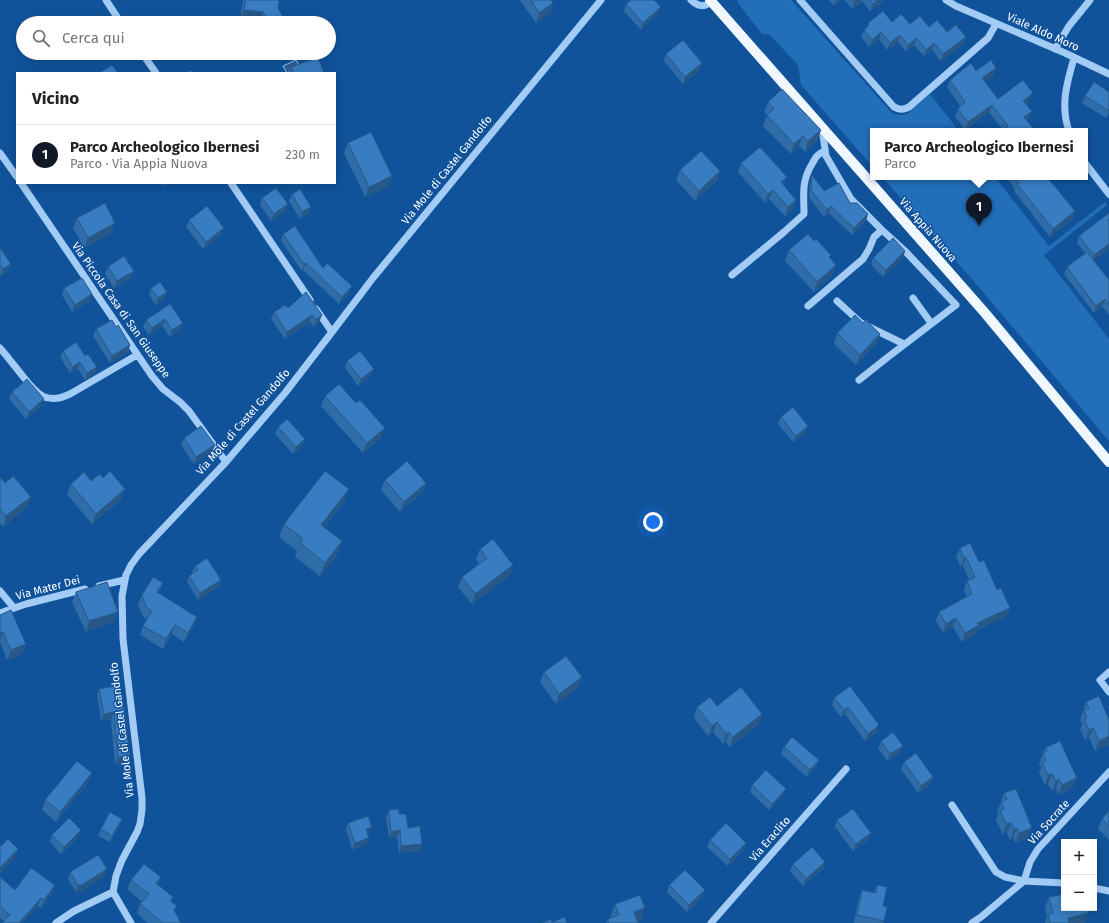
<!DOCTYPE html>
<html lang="it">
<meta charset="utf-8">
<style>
:root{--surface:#fff;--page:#f2f2f2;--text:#222;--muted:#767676;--line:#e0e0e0;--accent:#111827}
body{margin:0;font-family:"Fira Sans",sans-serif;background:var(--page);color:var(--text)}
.controls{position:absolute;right:12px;bottom:12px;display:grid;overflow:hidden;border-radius:0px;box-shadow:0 2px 10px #0003}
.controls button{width:36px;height:36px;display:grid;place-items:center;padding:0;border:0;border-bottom:1px solid var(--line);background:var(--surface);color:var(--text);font:20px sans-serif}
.you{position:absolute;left:653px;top:522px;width:14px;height:14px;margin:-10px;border:3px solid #fff;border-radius:50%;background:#1a73e8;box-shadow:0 0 0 6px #1a73e833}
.badge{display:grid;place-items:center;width:26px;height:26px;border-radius:50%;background:var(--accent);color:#fff;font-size:13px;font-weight:700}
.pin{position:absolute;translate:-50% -33px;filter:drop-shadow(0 1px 2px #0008)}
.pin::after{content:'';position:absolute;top:21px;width:14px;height:12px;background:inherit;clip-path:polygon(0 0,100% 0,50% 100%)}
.popup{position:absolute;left:870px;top:128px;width:218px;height:52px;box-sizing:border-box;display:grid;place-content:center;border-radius:0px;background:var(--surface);filter:drop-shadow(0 1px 3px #0005);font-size:13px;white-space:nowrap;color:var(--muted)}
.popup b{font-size:15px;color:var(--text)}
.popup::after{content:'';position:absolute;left:50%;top:100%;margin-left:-8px;border:8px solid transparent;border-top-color:var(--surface)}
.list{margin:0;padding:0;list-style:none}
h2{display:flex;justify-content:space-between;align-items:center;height:52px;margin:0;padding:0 16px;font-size:17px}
h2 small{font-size:13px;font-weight:400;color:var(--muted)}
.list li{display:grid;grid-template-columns:26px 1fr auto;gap:12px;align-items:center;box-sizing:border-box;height:60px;padding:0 16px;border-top:1px solid var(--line)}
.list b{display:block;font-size:15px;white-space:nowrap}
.list p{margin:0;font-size:13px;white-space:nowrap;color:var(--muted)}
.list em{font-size:13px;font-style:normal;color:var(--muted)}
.icon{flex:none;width:22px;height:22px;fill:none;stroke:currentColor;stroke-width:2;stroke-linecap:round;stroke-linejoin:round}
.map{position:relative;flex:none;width:1109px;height:923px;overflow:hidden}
.search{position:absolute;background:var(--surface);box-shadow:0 2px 10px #0003;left:16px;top:16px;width:320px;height:44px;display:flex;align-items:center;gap:10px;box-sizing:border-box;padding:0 14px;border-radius:22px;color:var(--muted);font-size:15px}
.panel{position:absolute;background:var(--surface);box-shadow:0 2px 10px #0003;left:16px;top:72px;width:320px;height:112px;border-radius:0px}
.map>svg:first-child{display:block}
.green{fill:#226eb9}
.water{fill:#2e5f93;stroke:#94c8f8}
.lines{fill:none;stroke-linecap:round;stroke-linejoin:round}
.minor{stroke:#a2ccf5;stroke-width:7}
.major{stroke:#f0f7ff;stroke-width:10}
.wall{fill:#306ca7}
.shaded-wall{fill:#275888}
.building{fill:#387dc2;stroke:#275888}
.labels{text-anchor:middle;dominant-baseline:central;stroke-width:3;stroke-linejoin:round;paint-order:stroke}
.street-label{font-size:11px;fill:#fff;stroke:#10539b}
</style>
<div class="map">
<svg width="1109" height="923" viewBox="0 0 1109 923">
<rect width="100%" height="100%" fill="#10539b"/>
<path class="green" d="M 737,0 L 791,0 L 891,112 C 896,115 900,116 907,114 L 930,94 L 959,131 L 873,131 L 873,167 L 801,85 L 798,65 L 770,35 L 762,34 L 738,3 Z
M 882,177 L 995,177 L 1049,246 L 1105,202 L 1107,205 L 1044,255 L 1109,339 L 1109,441 L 977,285 Z"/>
<path class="water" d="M 296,60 L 300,67 L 287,73 L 283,66 Z"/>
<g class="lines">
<path class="minor" d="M 106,0 L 121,23
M 691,0 C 698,7 706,8 713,0
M 800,0 L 894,107 C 900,110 903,110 909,107 L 988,38 L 996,24
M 946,0 L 956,6 L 1065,53 L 1109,74
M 1055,49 L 1069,26 L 1090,0
M 142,53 L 156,73
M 822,128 L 826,156 L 851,199 L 882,230 L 905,251 L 956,305 L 888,357 L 859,380
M 1069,131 C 1060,106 1067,82 1074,58
M 0,153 L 17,177
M 1085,163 L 1109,194
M 21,183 L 152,376 L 163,389 L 180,402 L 189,411 L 226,462
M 231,183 L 310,300
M 732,275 L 784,232 L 804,214 C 804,195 801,182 812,164 C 816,157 817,154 825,151
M 913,298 L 931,323
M 837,301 L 861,323 L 904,344
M 808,306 L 863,259 L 869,249 L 874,237 L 882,230
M 316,309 L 332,332
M 0,348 C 7,356 14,365 21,374 C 36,393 45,406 70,394 L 137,355
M 99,586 L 124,580
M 0,591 L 14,608
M 0,613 L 26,604 L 85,589
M 1109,672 L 1100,680 L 1109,692
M 952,805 L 996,872 L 1005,877 L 1024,881 L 1064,883
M 1024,881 L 1030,862 L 1038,849 L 1109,772
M 1094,888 L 1109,891
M 56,923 L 74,911 L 113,892
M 131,923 L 113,892 L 116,876 L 122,860 L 137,832 L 140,824 L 142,810 L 142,798 L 123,639 L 122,596 L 126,575 L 131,565 L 139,554 L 226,462 L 285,393 L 332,332 L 373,278 L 601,0
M 711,923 L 846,769
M 972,923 L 981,917 L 1024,881"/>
<path class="major" d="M 710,0 L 985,313 L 1109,462"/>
</g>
<path class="wall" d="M 243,0 L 279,0 L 278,8 L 283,17 L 281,23 L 260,23 L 259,22 L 240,20 Z
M 520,0 L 551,0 L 553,3 L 550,14 L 536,23 Z
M 829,0 L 841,0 L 834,6 Z
M 845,0 L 885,0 L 870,11 L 862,1 L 852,9 Z
M 626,4 L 658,14 L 641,30 L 624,11 Z
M 892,22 L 929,27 L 947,32 L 964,44 L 941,61 L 932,50 L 924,56 L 914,45 L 906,52 L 898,42 L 887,50 L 879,39 L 869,47 L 861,37 L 864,30 L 867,28 L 868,23 Z
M 666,54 L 702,63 L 700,70 L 683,84 L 664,61 Z
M 291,67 L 324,73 L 289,73 Z
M 976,71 L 994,76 L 985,82 L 998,99 L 1030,100 L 1026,104 L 1029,119 L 1027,120 L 1003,130 L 989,112 L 965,130 L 955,116 L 958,109 L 960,106 L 947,87 L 950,80 Z
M 1109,92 L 1109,113 L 1106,118 L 1082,103 L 1085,96 Z
M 768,102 L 821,130 L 817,140 L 805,152 L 799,146 L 791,154 L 763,126 L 767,115 L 764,112 Z
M 348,143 L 392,176 L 388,186 L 365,197 L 344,153 Z
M 741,163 L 784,186 L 793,209 L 785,216 L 769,199 L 765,203 L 738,172 Z
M 680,170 L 720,171 L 716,182 L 695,201 L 676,180 Z
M 812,175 L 824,191 L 850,203 L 866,221 L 852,235 L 829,213 L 824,217 L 809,197 L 810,182 Z
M 1006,177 L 1047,177 L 1075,211 L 1072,219 L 1050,237 L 1014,191 L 1015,189 Z
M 160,183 L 168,183 L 163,186 Z
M 292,194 L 311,207 L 308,214 L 300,219 L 289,201 Z
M 262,198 L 285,211 L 271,221 L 260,205 Z
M 1109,213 L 1094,261 L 1109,280 L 1109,315 L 1102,306 L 1094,313 L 1064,274 L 1067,267 L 1085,253 L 1077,243 L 1079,236 Z
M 77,218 L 111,233 L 84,248 L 73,228 Z
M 189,220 L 221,235 L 203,249 L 186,227 Z
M 283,234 L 323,268 L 349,293 L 339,304 L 303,270 L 302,271 L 281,241 Z
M 0,248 L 8,271 L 0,276 Z
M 789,250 L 830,259 L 832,275 L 814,292 L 785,261 Z
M 905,251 L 903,258 L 883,277 L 871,265 L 873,258 Z
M 108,267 L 134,271 L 131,278 L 114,288 L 105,274 Z
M 64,288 L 89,301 L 72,312 L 62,295 Z
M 151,288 L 164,299 L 156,305 L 149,295 Z
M 170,304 L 180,329 L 170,337 L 162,326 L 149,335 L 143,327 L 146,320 Z
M 288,308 L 322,315 L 319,322 L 314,327 L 310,322 L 285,339 L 271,319 L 274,312 Z
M 863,323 L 880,334 L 876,344 L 856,365 L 834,344 L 837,333 Z
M 116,327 L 130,345 L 128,352 L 110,363 L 93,336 L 96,329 Z
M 63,351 L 85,356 L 97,367 L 94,374 L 85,380 L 78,369 L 70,373 L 60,357 Z
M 347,361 L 371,376 L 358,386 L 345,368 Z
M 12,392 L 41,406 L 26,419 L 9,399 Z
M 325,396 L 381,438 L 363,453 L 321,406 Z
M 781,417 L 806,432 L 793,442 L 778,424 Z
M 278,427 L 302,446 L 293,454 L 275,434 Z
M 184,438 L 215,445 L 212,452 L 194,464 L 181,445 Z
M 0,477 L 27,507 L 3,527 L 0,523 Z
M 103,478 L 122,499 L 92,524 L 67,494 L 71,484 L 91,481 Z
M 385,480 L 426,483 L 422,493 L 400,512 L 381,490 Z
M 349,489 L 344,503 L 324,528 L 342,541 L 337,555 L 320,576 L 295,557 L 297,551 L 279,537 L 284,524 Z
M 960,548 L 979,562 L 1010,608 L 1007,616 L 977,630 L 976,634 L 962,642 L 953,627 L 943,632 L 936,621 L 939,612 L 967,597 L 964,590 L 967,581 L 969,580 L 963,566 L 961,567 L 956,557 Z
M 480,549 L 510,575 L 472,604 L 458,587 L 462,577 L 479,564 L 476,559 Z
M 195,566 L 221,580 L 219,587 L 198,600 L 187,582 L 189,576 L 193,573 L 192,572 Z
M 163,583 L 159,593 L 197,617 L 194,626 L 184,642 L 172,634 L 163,649 L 140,635 L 143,626 L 147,619 L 143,617 L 138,605 L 142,595 Z
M 76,592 L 114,622 L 86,632 L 72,602 Z
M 0,615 L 26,644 L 22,654 L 7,660 L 0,642 Z
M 544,672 L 578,688 L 556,704 L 540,682 Z
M 120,685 L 127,763 L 115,764 L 111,719 L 101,721 L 97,695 L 99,689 Z
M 850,686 L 877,732 L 865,741 L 845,714 L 841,717 L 832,705 L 834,698 Z
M 1086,702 L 1109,720 L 1109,745 L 1095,751 L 1089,738 L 1085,740 L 1080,729 L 1082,724 L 1080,720 Z
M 717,706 L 762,714 L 759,724 L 730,747 L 726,742 L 723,744 L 713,732 L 708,736 L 694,718 L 697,707 Z
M 881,741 L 900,753 L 887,761 L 878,748 Z
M 784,747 L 819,760 L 816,767 L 807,777 L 781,754 Z
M 1045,748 L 1073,788 L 1058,795 L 1056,789 L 1052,791 L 1048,784 L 1045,785 L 1039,773 L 1041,767 L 1039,764 Z
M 904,762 L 931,784 L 918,793 L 901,769 Z
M 88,783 L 56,822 L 42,810 L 45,800 Z
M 752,785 L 783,795 L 769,810 L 750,792 Z
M 1004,793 L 1028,838 L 1016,843 L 1013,838 L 1010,840 L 1007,833 L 1003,835 L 996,820 L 998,815 L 997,812 Z
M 389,810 L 399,814 L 408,828 L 422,844 L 419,851 L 399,853 L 397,837 L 389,838 L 386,817 Z
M 1109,811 L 1109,840 L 1098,829 L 1102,819 Z
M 837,820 L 868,840 L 853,851 L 835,827 Z
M 348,823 L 369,834 L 368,835 L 369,838 L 366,845 L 352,850 L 346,829 Z
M 119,826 L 110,842 L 98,836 L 101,829 Z
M 52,835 L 78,837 L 61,854 L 50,842 Z
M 710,840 L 746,843 L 744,849 L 728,866 L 707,847 Z
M 825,862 L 823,869 L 803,886 L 790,871 L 793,864 Z
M 70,872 L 105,876 L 80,892 L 76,892 L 68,879 Z
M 0,877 L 15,890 L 52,894 L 41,908 L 38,906 L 4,921 L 0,918 Z
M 161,877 L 158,885 L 173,897 L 171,902 L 175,912 L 181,923 L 148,923 L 137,914 L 140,904 L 142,902 L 127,889 L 131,880 Z
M 669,885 L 705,890 L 702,897 L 687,912 L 667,892 Z
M 877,885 L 883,906 L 884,921 L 883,923 L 854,923 L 858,901 L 862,890 L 874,893 Z
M 1049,897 L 1085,923 L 1045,923 L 1047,916 L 1045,907 Z
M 615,904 L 640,921 L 637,922 L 638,923 L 606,923 L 608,919 L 610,918 Z"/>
<path class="shaded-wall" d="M 836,0 L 841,0 L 834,6 Z
M 857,0 L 862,0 L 852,9 L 854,2 Z
M 878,0 L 885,0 L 870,11 L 873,4 Z
M 553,3 L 550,14 L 536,23 L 539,13 Z
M 661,7 L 658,14 L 641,30 L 643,23 Z
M 244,10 L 263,12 L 259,22 L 240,20 Z
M 283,17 L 281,23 L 273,23 Z
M 881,32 L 879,39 L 869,47 L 872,40 Z
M 900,35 L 898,42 L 887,50 L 890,43 Z
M 966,37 L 964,44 L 941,61 L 943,54 Z
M 917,38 L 914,45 L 906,52 L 908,45 Z
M 934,43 L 932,50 L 924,56 L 926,50 Z
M 702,63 L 700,70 L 683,84 L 685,77 Z
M 996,68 L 994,76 L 980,86 L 982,78 Z
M 1033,93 L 1030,100 L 1021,108 L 1023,101 Z
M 992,105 L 989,112 L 965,130 L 968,122 Z
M 1032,111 L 1029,119 L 1022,125 L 1024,117 Z
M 821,130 L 817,140 L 805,152 L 808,141 Z
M 803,136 L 799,146 L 791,154 L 794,144 Z
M 720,171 L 716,182 L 695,201 L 699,191 Z
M 392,176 L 388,186 L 365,197 L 369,187 Z
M 787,177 L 783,187 L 781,182 Z
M 164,183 L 168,183 L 163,186 Z
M 773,190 L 769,199 L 765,203 L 768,194 Z
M 796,200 L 793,209 L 785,216 L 788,207 Z
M 288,204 L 285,211 L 271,221 L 274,214 Z
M 831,206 L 829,213 L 824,217 L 827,210 Z
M 311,207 L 308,214 L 300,219 L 302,212 Z
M 1075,211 L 1072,219 L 1050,237 L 1053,229 Z
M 868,214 L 866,221 L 852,235 L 854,228 Z
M 115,223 L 111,233 L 84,248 L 88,238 Z
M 224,228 L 221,235 L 203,249 L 206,242 Z
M 1109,244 L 1109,249 L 1092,262 L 1094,255 Z
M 905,251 L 903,258 L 883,277 L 886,270 Z
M 306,263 L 303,270 L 302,271 L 304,264 Z
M 11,264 L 8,271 L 0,276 L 3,269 Z
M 836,265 L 832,275 L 814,292 L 817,282 Z
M 134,271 L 131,278 L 114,288 L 117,281 Z
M 352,286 L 349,293 L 339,304 L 342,297 Z
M 167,292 L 164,299 L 156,305 L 158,298 Z
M 92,294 L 89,301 L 72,312 L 75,305 Z
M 1105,299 L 1102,306 L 1094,313 L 1096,306 Z
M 312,315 L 310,322 L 285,339 L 287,332 Z
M 322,315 L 319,322 L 314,327 L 316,320 Z
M 165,319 L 162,326 L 149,335 L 152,328 Z
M 183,323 L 180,329 L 170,337 L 172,330 Z
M 880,334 L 876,344 L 856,365 L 860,355 Z
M 130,345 L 128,352 L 110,363 L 112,356 Z
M 80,362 L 78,369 L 70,373 L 73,367 Z
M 97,367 L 94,374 L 85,380 L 87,373 Z
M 374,369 L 371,376 L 358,386 L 361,379 Z
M 44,399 L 41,406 L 26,419 L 29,412 Z
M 808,426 L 806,432 L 793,442 L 796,436 Z
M 385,428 L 381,438 L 363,453 L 367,443 Z
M 305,439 L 302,446 L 293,454 L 296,447 Z
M 215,445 L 212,452 L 194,464 L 196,457 Z
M 426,483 L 422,493 L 400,512 L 404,502 Z
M 125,489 L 122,499 L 92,524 L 96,514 Z
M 349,489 L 344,503 L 316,538 L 321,525 Z
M 31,497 L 27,507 L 3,527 L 6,516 Z
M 342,541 L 337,555 L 320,576 L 325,563 Z
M 966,557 L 963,566 L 961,567 L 964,558 Z
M 513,565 L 510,575 L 472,604 L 475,594 Z
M 221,580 L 219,587 L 198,600 L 200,593 Z
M 163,583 L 160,592 L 154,602 L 157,592 Z
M 1010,608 L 1007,616 L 977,630 L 976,634 L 962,642 L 965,633 L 977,623 Z
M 118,612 L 114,622 L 86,632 L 89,621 Z
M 197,617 L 194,626 L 184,642 L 188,633 Z
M 956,618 L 953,627 L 943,632 L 946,624 Z
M 175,625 L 172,634 L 163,649 L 166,639 Z
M 3,632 L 0,640 L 0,633 Z
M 26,644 L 22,654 L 7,660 L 11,650 Z
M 582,677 L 578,688 L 556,704 L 559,694 Z
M 848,707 L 845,714 L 841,717 L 844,710 Z
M 114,712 L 111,719 L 101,721 L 104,714 Z
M 762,714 L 759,724 L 730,747 L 733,737 Z
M 717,722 L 713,732 L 708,736 L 712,726 Z
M 879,725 L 877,732 L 865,741 L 868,734 Z
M 1093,728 L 1089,738 L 1085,740 L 1089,730 Z
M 729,732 L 726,742 L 723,744 L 726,734 Z
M 1109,736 L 1109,745 L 1095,751 L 1099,741 Z
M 903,746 L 900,753 L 887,761 L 890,754 Z
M 130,756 L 127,763 L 115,764 L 118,757 Z
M 819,760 L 816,767 L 807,777 L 810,770 Z
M 92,773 L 88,783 L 56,822 L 60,812 Z
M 1052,774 L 1048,784 L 1045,785 L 1048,775 Z
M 933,777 L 931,784 L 918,793 L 921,786 Z
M 1077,778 L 1073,788 L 1058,795 L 1062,785 Z
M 1059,779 L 1056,789 L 1052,791 L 1056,781 Z
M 786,789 L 783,795 L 769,810 L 772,804 Z
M 122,819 L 119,826 L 110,842 L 112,836 Z
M 1011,823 L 1007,833 L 1003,835 L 1006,824 Z
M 372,827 L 369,834 L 363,836 L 366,829 Z
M 1017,828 L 1013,838 L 1010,840 L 1014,829 Z
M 1032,828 L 1028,838 L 1016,843 L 1019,833 Z
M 81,830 L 78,837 L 61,854 L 64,847 Z
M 400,830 L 397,837 L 389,838 L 391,832 Z
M 871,833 L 868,840 L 853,851 L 856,844 Z
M 369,838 L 366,845 L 352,850 L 355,843 Z
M 746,843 L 744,849 L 728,866 L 730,859 Z
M 422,844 L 419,851 L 399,853 L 401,846 Z
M 18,849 L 15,858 L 0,874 L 0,868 Z
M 825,862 L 823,869 L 803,886 L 806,879 Z
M 107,869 L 105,876 L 80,892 L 76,892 L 78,885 Z
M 161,877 L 157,887 L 156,883 Z
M 55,885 L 52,894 L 41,908 L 44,900 Z
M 705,890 L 702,897 L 687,912 L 689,905 Z
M 41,898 L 38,906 L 23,923 L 19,923 Z
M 645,908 L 640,921 L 635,923 L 634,912 Z
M 1089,913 L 1085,923 L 1066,923 L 1068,918 Z"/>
<path class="building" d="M 245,0 L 279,0 L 278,8 L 283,17 L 273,23 L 269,23 L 263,12 L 244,10 Z
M 531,0 L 551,0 L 553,3 L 539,13 Z
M 631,0 L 654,0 L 661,7 L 643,23 L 626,4 Z
M 852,0 L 857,0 L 854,2 Z
M 869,0 L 878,0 L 873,4 Z
M 883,11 L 892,22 L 901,14 L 910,24 L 920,16 L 929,27 L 937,20 L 947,32 L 956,25 L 966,37 L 943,54 L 934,43 L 926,50 L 917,38 L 908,45 L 900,35 L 890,43 L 881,32 L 872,40 L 864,30 L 869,25 L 868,23 Z
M 683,40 L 702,63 L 685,77 L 666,54 Z
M 318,57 L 324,73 L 293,73 L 291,67 Z
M 991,60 L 996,68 L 982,78 L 998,99 L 1023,80 L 1033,93 L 1023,101 L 1032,111 L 1024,117 L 1033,128 L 1029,131 L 1002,131 L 1008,126 L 992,105 L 968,122 L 958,109 L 965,102 L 950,80 L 971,63 L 976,71 Z
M 112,65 L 118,73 L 99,73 Z
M 191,70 L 193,73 L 187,73 Z
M 1094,82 L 1109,92 L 1109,111 L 1085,96 Z
M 782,89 L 821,130 L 808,141 L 803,136 L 794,144 L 767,115 L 774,109 L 768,102 Z
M 371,132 L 392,176 L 369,187 L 348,143 Z
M 760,147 L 787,177 L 781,182 L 796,200 L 788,207 L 773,190 L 768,194 L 741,163 Z
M 701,151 L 720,171 L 699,191 L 680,170 Z
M 812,175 L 824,191 L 839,183 L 850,203 L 857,203 L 868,214 L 854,228 L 831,206 L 827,210 L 811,190 Z
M 1014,177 L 1047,177 L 1075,211 L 1053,229 L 1017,184 L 1019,183 Z
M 276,188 L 288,204 L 274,214 L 262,198 Z
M 300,189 L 311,207 L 302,212 L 292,194 Z
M 105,203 L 115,223 L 88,238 L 77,218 Z
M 207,206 L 224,228 L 206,242 L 189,220 Z
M 1109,213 L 1109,244 L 1094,255 L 1079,236 Z
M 295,226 L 323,268 L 327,263 L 352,286 L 342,297 L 306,263 L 304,264 L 283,234 Z
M 808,234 L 814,241 L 816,239 L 831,255 L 829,257 L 836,265 L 817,282 L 789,250 Z
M 893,238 L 905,251 L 886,270 L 873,258 Z
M 0,248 L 11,264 L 3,269 L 0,265 Z
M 1087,252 L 1109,280 L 1109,305 L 1105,299 L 1096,306 L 1067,267 Z
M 124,256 L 134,271 L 117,281 L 108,267 Z
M 82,278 L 92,294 L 75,305 L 64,288 Z
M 160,282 L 167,292 L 158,298 L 151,288 Z
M 306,292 L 322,315 L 316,320 L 312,315 L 287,332 L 274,312 L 285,305 L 288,308 Z
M 170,304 L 183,323 L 172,330 L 165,319 L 152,328 L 146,320 Z
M 855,315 L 863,323 L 866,320 L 880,334 L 860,355 L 837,333 Z
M 112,320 L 116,327 L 118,325 L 130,345 L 112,356 L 96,329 Z
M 76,342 L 85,356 L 88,354 L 97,367 L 87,373 L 80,362 L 73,367 L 63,351 Z
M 360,351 L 374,369 L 361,379 L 347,361 Z
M 27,379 L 44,399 L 29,412 L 12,392 Z
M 339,384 L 356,403 L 360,400 L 385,428 L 367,443 L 325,396 Z
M 793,407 L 808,426 L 796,436 L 781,417 Z
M 287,419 L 305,439 L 296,447 L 278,427 Z
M 201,426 L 215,445 L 196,457 L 184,438 Z
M 407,461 L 426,483 L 404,502 L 385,480 Z
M 110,471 L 125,489 L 96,514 L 71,484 L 84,472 L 91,481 L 100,474 L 103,478 Z
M 325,471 L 349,489 L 321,525 L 342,541 L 325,563 L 300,543 L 303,539 L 284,524 Z
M 13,476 L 31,497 L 6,516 L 0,509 L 0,477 L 5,483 Z
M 493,539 L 513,565 L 475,594 L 462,577 L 487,558 L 480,549 Z
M 970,543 L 979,562 L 984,560 L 997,590 L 1001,588 L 1010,608 L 977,623 L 979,625 L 965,633 L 956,618 L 946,624 L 939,612 L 972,594 L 967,581 L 975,577 L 966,557 L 964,558 L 960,548 Z
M 207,558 L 221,580 L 200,593 L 189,576 L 198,570 L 195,566 Z
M 153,577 L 163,583 L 157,592 L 197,617 L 188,633 L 175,625 L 166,639 L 143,626 L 152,611 L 146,607 L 142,595 Z
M 107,582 L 118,612 L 89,621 L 76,592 Z
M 11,610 L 26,644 L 11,650 L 3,632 L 0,633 L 0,615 Z
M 566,656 L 582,677 L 559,694 L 544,672 Z
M 120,685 L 126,719 L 130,756 L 118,757 L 114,712 L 104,714 L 99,689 Z
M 850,686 L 879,725 L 868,734 L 848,707 L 844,710 L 834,698 Z
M 741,687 L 762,714 L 733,737 L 729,732 L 726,734 L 717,722 L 712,726 L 697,707 L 710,697 L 717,706 Z
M 1099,696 L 1109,720 L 1109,736 L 1099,741 L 1093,728 L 1089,730 L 1084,719 L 1087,718 L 1084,710 L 1089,708 L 1086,702 Z
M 893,732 L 903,746 L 890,754 L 881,741 Z
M 792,737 L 819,760 L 810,770 L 784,747 Z
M 1060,741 L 1077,778 L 1062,785 L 1059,779 L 1056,781 L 1052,774 L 1048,775 L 1042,763 L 1046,761 L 1043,754 L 1047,751 L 1045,748 Z
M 916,753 L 933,777 L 921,786 L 904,762 Z
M 77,761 L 92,773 L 60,812 L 45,800 Z
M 766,770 L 786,789 L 772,804 L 752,785 Z
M 1016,789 L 1032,828 L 1019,833 L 1017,828 L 1014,829 L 1011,823 L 1006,824 L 1000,810 L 1004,809 L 1001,802 L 1007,799 L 1004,793 Z
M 399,809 L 399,814 L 406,814 L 408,828 L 420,826 L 422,844 L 401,846 L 400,830 L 391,832 L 389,810 Z
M 853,809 L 871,833 L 856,844 L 837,820 Z
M 1109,811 L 1109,826 L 1102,819 Z
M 110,812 L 122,819 L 112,836 L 101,829 Z
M 368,816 L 372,827 L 366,829 L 369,838 L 355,843 L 348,823 Z
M 69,818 L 81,830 L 64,847 L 52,835 Z
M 726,823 L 746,843 L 730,859 L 710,840 Z
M 8,839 L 18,849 L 0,868 L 0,847 Z
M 812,847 L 825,862 L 806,879 L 793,864 Z
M 98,855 L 107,869 L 82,885 L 78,885 L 70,872 Z
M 144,864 L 161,877 L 156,883 L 173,897 L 170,901 L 177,906 L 174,910 L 181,923 L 163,923 L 140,904 L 149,894 L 131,880 Z
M 31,868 L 55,885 L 44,900 L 41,898 L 19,923 L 2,923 L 10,915 L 0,906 L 0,897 L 1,896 L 0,895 L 0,877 L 15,890 Z
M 685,870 L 705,890 L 689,905 L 669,885 Z
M 877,885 L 887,887 L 883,906 L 887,907 L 884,921 L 857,915 L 862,890 L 876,893 Z
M 1064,894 L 1064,908 L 1088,908 L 1089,913 L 1068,918 L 1069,923 L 1050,923 L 1048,914 L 1053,913 L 1049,897 Z
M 640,895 L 645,908 L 634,912 L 638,923 L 609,923 L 608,919 L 619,915 L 615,904 Z
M 565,917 L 567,923 L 541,923 L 551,919 L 552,922 Z"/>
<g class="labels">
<g class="street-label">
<text transform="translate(1043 32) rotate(24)">Viale Aldo Moro</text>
<text transform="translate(447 170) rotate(-51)">Via Mole di Castel Gandolfo</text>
<text transform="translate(928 230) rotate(49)">Via Appia Nuova</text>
<text transform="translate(121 310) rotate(55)">Via Piccola Casa di San Giuseppe</text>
<text transform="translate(243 422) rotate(-49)">Via Mole di Castel Gandolfo</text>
<text transform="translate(48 588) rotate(-15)">Via Mater Dei</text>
<text transform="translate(122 730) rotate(-97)">Via Mole di Castel Gandolfo</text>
<text transform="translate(1049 822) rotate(-48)">Via Socrate</text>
<text transform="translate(770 839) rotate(-49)">Via Eraclito</text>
</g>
</g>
</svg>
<div class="controls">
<button>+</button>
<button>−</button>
</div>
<div class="you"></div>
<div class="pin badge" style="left:979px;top:226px">1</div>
<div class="popup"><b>Parco Archeologico Ibernesi</b>Parco</div>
<div class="search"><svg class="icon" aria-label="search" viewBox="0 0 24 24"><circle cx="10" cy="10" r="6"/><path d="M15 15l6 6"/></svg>Cerca qui</div>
<section class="panel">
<h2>Vicino<small></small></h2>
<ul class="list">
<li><span class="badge">1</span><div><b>Parco Archeologico Ibernesi</b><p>Parco · Via Appia Nuova</p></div><em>230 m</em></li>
</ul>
</section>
</div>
